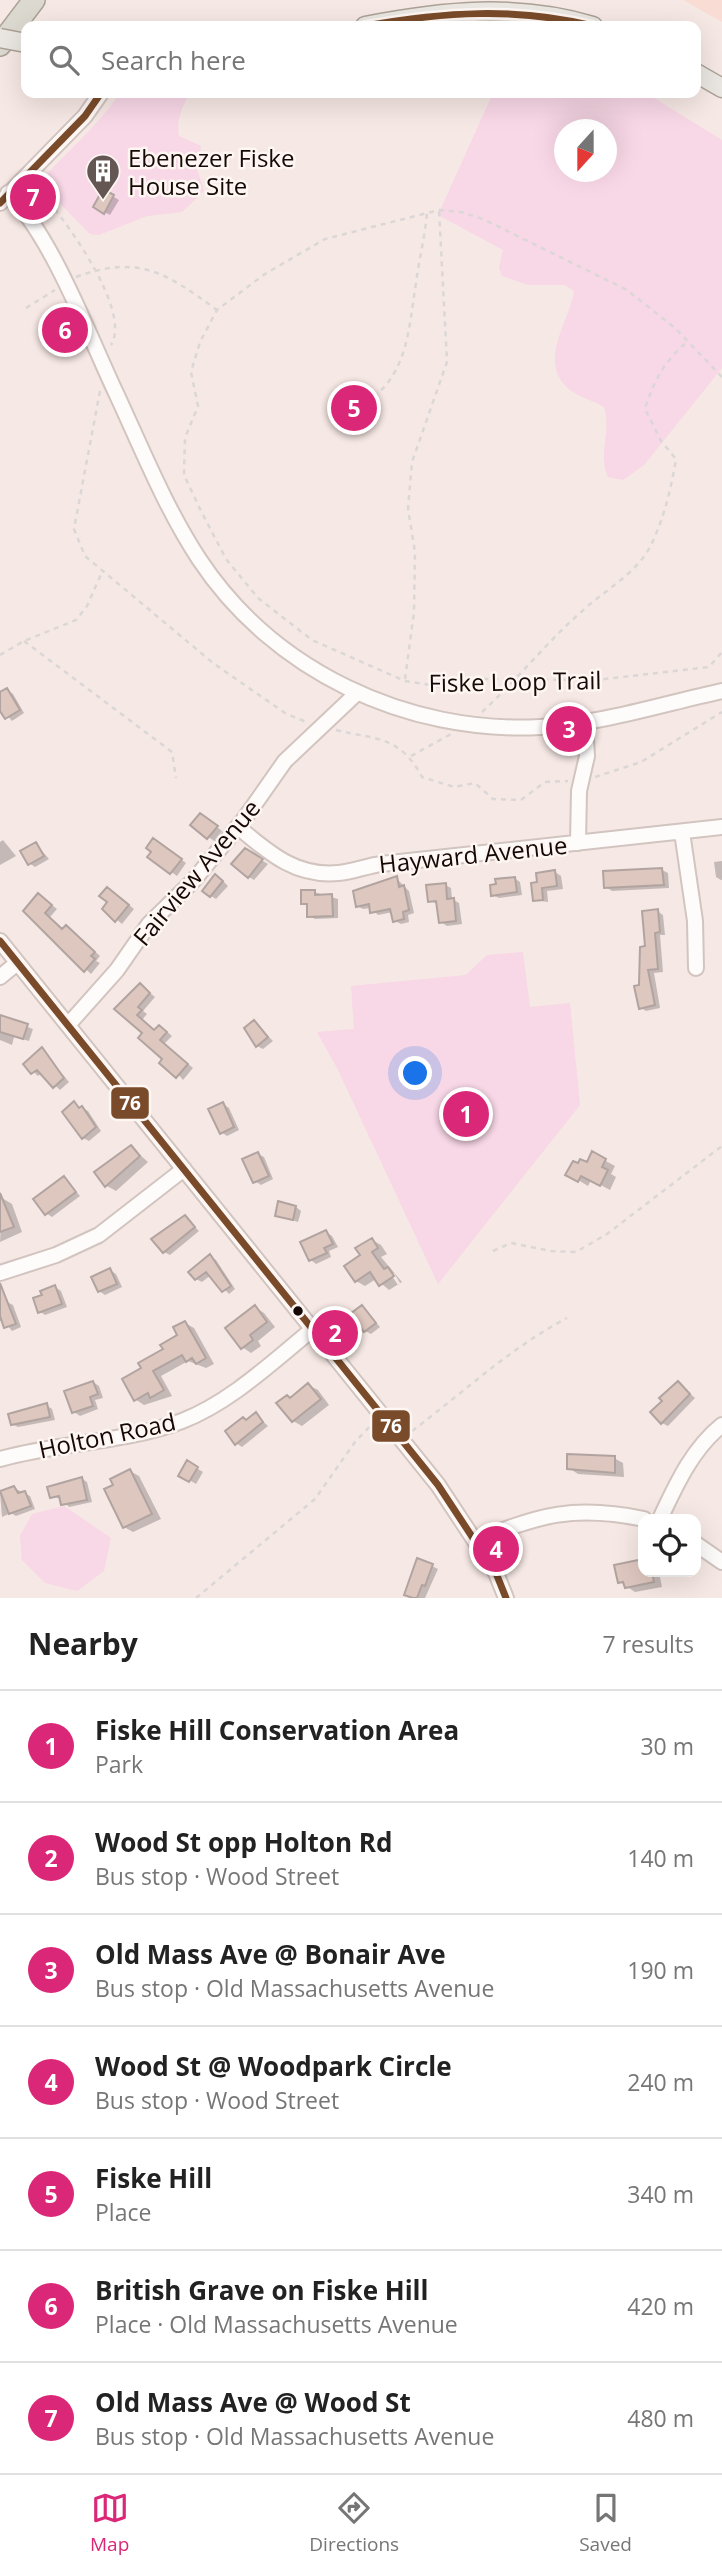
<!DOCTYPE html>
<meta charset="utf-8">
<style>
:root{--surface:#fff;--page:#f6f6f6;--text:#222;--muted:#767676;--line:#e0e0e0;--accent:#db2777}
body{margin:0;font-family:"Open Sans",sans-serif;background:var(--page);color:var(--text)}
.controls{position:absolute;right:21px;bottom:21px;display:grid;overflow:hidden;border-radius:14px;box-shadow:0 7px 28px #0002}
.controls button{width:63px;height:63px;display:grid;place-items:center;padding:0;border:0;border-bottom:2px solid var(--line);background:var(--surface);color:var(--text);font:35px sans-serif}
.compass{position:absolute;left:554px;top:119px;width:63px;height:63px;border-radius:50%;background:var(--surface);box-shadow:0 7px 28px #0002;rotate:201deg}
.you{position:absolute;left:416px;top:1074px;width:24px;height:24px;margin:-18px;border:5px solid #fff;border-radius:50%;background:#1a73e8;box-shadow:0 0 0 10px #1a73e833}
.badge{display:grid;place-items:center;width:46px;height:46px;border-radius:50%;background:var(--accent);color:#fff;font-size:23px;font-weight:700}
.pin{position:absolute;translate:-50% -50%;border:4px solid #fff;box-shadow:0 2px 7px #0006}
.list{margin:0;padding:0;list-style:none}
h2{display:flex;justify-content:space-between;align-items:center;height:91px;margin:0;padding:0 28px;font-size:30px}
h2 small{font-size:23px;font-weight:400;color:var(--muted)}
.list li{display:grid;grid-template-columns:46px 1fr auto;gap:21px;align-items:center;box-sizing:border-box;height:112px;padding:0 28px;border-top:2px solid var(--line)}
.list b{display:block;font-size:26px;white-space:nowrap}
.list p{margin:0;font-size:23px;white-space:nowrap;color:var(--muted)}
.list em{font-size:23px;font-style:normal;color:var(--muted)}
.icon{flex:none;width:38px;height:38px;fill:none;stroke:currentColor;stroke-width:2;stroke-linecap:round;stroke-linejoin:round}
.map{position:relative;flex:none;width:722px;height:1598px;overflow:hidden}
.search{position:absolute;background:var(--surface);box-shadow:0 7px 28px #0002;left:21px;right:21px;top:21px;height:77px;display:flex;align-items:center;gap:18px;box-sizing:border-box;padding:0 24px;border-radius:14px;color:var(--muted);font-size:26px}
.sheet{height:875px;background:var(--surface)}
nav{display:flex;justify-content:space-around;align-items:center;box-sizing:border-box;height:98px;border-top:2px solid var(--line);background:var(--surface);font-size:19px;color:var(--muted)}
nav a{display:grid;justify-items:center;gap:4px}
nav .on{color:var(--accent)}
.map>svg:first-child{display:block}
.built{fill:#f9ddd4}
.green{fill:#f8d7e6;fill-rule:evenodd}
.shadow{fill:#0003;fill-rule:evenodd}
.building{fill:#dec7bf;stroke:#b1a4a0;stroke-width:2}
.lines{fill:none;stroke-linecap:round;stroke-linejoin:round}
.minor-casing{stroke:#d2c4bf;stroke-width:18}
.major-casing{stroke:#aba296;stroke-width:21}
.highway-casing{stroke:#aba296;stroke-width:24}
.path{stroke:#dbd7d6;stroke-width:2.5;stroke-dasharray:5 5;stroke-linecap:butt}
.minor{stroke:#fefcfb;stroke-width:14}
.major{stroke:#eae6e1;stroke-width:18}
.highway{stroke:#dcd9d0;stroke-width:21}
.major-bridge-casing{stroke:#aba296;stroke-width:21;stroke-linecap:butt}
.major-bridge{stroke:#eae6e1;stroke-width:18}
.bus-1-casing{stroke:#fef6f3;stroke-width:12}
.bus-1{stroke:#7a4b2a;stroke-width:7}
.bus-dot{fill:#160905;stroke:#fef6f3;stroke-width:2.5}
.labels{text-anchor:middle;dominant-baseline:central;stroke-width:5;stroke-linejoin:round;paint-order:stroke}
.poi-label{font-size:24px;fill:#160905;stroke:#fef6f3;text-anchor:start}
.street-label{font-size:24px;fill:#160905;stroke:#fef6f3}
.line-badge{stroke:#fef6f3;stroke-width:2.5}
.badge-label{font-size:19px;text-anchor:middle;font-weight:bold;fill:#fff}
</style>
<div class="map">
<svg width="722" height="1598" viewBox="0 0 722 1598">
<rect width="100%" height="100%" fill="#f6e8e4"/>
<path class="built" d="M 683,0 L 722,0 L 722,22 Z"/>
<path class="green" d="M 120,93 L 190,93 C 182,107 176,119 179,136 L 201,146 L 197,169 L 204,191 L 182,212 L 147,216 L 99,235 L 90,234 L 39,182 C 66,153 98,126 120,93 Z
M 493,93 L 646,93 L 722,140 L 722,368 L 644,465 L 623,480 L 608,477 C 597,452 612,435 604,407 C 593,400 581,398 570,390 C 536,362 570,321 574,291 L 565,285 L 528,285 L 502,276 L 499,267 L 503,250 L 438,215 ZM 564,130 L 606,130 L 606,172 L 564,172 Z
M 523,952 L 530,1007 L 570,1003 L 580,1105 L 438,1284 L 338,1070 L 317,1032 L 354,1029 L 351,986 L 466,975 L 487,955 Z
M 64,1506 L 111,1538 L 104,1571 L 77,1591 L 45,1583 L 22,1560 L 20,1536 L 32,1514 Z"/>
<path class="shadow" d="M 104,191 L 119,200 L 110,215 L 95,207 Z
M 7,690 L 13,694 L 24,713 L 12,721 L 0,707 L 0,694 Z
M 206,818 L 222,831 L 214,841 L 192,825 Z
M 3,840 L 16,856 L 0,865 L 0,842 Z
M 36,844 L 49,859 L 35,867 L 29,863 Z
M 160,844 L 186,863 L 177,876 L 149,856 Z
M 245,850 L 268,864 L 254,880 L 249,877 Z
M 722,861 L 722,880 L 721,880 L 716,877 L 714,862 Z
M 662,870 L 668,873 L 669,888 L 612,891 L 606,887 Z
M 555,872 L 561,876 L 563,889 L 547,891 L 548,902 L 535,900 L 539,883 Z
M 396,878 L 409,891 L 414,913 L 408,915 L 409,922 L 401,924 L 395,921 L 393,912 L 378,915 L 371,908 L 363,909 L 357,906 Z
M 514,878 L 520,882 L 522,895 L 499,898 L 493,895 L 498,886 Z
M 222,880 L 228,886 L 216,899 L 211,896 Z
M 445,885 L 451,888 L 452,899 L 459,903 L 462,924 L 447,926 L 441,922 L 439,904 L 429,901 Z
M 113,892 L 134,909 L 122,924 L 104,909 Z
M 314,892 L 338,899 L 338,918 L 315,919 L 309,916 L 308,906 L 303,903 Z
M 39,895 L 57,909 L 50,917 L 64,930 L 72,931 L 100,956 L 96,961 L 100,963 L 91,974 L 25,911 Z
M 657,911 L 663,915 L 665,935 L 660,935 L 663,972 L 654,973 L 660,1008 L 646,1011 L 640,1007 L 641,987 Z
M 140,985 L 155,997 L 143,1011 L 147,1014 L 142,1020 L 156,1031 L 165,1030 L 172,1036 L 164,1044 L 193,1068 L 183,1080 L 144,1033 L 117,1009 Z
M 0,1017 L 33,1029 L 29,1041 L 14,1037 L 12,1045 L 0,1040 Z
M 254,1022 L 273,1041 L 263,1049 L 257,1046 Z
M 42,1050 L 69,1082 L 60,1090 L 42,1073 L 38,1076 L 25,1064 Z
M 74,1104 L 88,1111 L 101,1131 L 89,1141 L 83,1138 Z
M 223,1104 L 229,1108 L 239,1130 L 227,1136 L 221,1132 Z
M 131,1147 L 148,1162 L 116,1191 L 107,1186 L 96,1173 Z
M 258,1154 L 264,1157 L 273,1179 L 261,1185 L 255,1181 Z
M 593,1154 L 615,1166 L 611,1174 L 616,1177 L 610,1190 L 591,1180 L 588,1186 L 568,1174 L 587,1164 Z
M 64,1178 L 80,1196 L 52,1217 L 46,1213 Z
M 2,1198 L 12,1204 L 22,1232 L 0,1242 Z
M 296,1207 L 301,1211 L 298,1222 L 277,1215 Z
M 185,1217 L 199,1231 L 170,1255 L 164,1252 Z
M 326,1232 L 332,1236 L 338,1247 L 329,1251 L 331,1257 L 316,1264 L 311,1260 Z
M 372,1240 L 381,1245 L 387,1254 L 381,1257 L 402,1282 L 389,1290 L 376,1279 L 365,1286 L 356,1281 L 362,1256 ZM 390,1273 L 394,1273 L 400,1283 L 398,1285 Z
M 210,1256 L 216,1260 L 235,1289 L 229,1294 L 211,1275 L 202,1282 L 196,1279 Z
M 110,1270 L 116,1274 L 122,1287 L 105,1295 L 99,1291 Z
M 55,1287 L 61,1291 L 67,1307 L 45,1315 L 39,1311 L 44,1296 Z
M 7,1302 L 13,1305 L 21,1327 L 12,1331 L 4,1321 L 0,1321 L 0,1305 Z
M 255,1307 L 264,1313 L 275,1327 L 258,1341 L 261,1346 L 251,1353 L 242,1347 Z
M 362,1307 L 380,1327 L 371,1334 L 365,1331 Z
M 185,1323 L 194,1328 L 214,1364 L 206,1368 L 188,1361 L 161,1376 L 172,1396 L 144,1405 L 135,1399 L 144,1369 L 180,1335 Z
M 93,1382 L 99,1386 L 103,1398 L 95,1400 L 98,1409 L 80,1416 L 74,1412 Z
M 678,1383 L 695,1398 L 668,1426 L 662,1423 L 664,1401 Z
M 308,1385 L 318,1390 L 329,1405 L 302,1426 L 293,1421 L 291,1399 Z
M 46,1405 L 52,1409 L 55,1420 L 18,1427 L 12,1424 Z
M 256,1415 L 268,1426 L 242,1447 L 236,1443 L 247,1421 Z
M 614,1458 L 623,1463 L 624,1477 L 578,1474 L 569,1468 Z
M 188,1463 L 203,1472 L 196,1484 L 181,1475 Z
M 130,1471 L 139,1476 L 161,1519 L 133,1532 L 124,1527 L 116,1486 Z
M 81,1478 L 87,1482 L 92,1502 L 69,1507 L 61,1499 L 51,1496 Z
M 14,1488 L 30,1496 L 35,1509 L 16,1516 L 11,1513 L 2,1517 L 0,1493 Z
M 643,1561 L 643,1572 L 659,1572 L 662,1587 L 635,1592 L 620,1582 L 617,1567 Z
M 432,1566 L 438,1569 L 425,1598 L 414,1598 Z"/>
<path class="building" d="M 103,189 L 114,195 L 104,214 L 93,207 Z
M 7,688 L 20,710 L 5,719 L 0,711 L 0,692 Z
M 200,813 L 218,826 L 207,839 L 190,825 Z
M 153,838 L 182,859 L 170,874 L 147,857 L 151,852 L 146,848 Z
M 36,842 L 44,856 L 28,865 L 20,851 Z
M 245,848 L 263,859 L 248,878 L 231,864 Z
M 662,868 L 664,885 L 604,888 L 603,871 Z
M 555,870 L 557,886 L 542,888 L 543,900 L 533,901 L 531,883 L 537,882 L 536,873 Z
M 215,874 L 223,881 L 210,897 L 202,891 Z
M 397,876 L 399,887 L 404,885 L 409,910 L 403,912 L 404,919 L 393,922 L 390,909 L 370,913 L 369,904 L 356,907 L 353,891 Z
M 515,877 L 517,892 L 491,896 L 490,885 L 496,884 L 495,879 Z
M 446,883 L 447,899 L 454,898 L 456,921 L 439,923 L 436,901 L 428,902 L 426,885 Z
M 107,887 L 129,905 L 115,922 L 102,909 L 107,902 L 99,896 Z
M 301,890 L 315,890 L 315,895 L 332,894 L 333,916 L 307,917 L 307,904 L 301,904 Z
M 38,893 L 52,905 L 45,913 L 62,929 L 66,925 L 95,952 L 91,956 L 95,959 L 84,972 L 23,911 Z
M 658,909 L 660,932 L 655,933 L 658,969 L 648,970 L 655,1005 L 639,1009 L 634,986 L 639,985 L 640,947 L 645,946 L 642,911 Z
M 140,983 L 150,993 L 138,1007 L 142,1010 L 137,1015 L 154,1030 L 159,1025 L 167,1032 L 160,1040 L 188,1064 L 176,1078 L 159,1063 L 162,1059 L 138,1038 L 142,1033 L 114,1009 Z
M 0,1015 L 28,1024 L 23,1039 L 0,1032 Z
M 254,1020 L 268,1037 L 256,1047 L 244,1028 Z
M 42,1047 L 64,1078 L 53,1088 L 37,1070 L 31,1074 L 23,1064 Z
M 74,1101 L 79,1108 L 82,1106 L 96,1127 L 82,1139 L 62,1112 Z
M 223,1102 L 234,1127 L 220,1134 L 208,1109 Z
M 131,1145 L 140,1156 L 105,1187 L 94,1172 Z
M 592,1151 L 606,1159 L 602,1167 L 608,1170 L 600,1186 L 581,1176 L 578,1182 L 565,1175 L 573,1161 L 578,1163 L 580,1159 L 587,1162 Z
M 258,1152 L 269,1176 L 253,1183 L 242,1159 Z
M 64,1176 L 76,1192 L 45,1215 L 33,1199 Z
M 0,1193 L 14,1227 L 0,1232 Z
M 278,1201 L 296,1206 L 293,1220 L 275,1216 Z
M 185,1215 L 195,1227 L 163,1253 L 151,1239 Z
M 326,1230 L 333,1244 L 324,1248 L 327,1253 L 309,1261 L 300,1242 Z
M 372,1238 L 378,1248 L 372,1252 L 384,1269 L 388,1267 L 394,1276 L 379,1286 L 370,1272 L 355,1282 L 344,1266 L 360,1255 L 355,1248 Z
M 210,1254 L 231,1286 L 222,1292 L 206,1272 L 195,1280 L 188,1272 Z
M 110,1268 L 117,1284 L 98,1292 L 91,1277 Z
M 0,1283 L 16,1324 L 4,1328 L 0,1316 Z
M 55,1285 L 62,1304 L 38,1313 L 33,1298 L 42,1295 L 40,1291 Z
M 255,1305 L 267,1322 L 250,1335 L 253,1340 L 241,1349 L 225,1328 Z
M 362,1305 L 376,1323 L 364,1332 L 350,1314 Z
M 185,1321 L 206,1358 L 196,1364 L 192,1358 L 186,1362 L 182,1355 L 153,1371 L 164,1390 L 150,1398 L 148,1393 L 134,1401 L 122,1379 L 141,1368 L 138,1363 L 163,1349 L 160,1345 L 177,1335 L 173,1327 Z
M 93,1381 L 98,1394 L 90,1397 L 93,1406 L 72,1413 L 64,1391 Z
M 678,1381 L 690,1394 L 661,1424 L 650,1412 L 662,1401 L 659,1398 Z
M 308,1383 L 321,1399 L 292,1422 L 276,1403 L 287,1395 L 290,1398 Z
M 47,1403 L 50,1417 L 11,1425 L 8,1414 Z
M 256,1412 L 263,1422 L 235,1445 L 225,1431 L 243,1417 L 246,1420 Z
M 567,1454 L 615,1456 L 615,1473 L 567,1469 Z
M 187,1460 L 198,1467 L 189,1482 L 178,1476 Z
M 130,1469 L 152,1514 L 123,1528 L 104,1489 L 113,1485 L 110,1479 Z
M 82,1477 L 87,1500 L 61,1505 L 59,1496 L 50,1498 L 47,1487 Z
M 14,1486 L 18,1493 L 25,1491 L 31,1506 L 9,1514 L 0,1491 Z
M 417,1558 L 433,1564 L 425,1586 L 422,1585 L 417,1598 L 413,1598 L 404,1595 Z
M 643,1559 L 643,1572 L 652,1572 L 654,1582 L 625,1588 L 623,1582 L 618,1583 L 614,1565 Z"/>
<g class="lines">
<g class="minor-casing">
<path id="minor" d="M 8,193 C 52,236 89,336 116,393 C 142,449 165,507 199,559 C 273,671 407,734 540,727 C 601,724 662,704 722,691
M 0,203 L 85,116 L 101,93
M 238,827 C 268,852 295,877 338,873 C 353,872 366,866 381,864 L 722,827
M 682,832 L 695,921 L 696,968
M 578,843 L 579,791 L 587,756 L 585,722
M 0,941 L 438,1485 L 496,1573 L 506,1598
M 0,977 L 17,963
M 68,1025 L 117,970 L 149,924 L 193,881 L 245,818 L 285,761 L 357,693
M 0,1273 L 56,1255 L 99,1235 L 184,1169
M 0,1459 C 60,1442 124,1443 182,1421 C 231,1402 272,1362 313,1329
M 660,1519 C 676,1485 692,1449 722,1425
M 476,1541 C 539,1514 576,1505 644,1519
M 696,1544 L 722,1562"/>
</g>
<g class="major-casing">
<path id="major" d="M 365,26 C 443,11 516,3 593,26
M 696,73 L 722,88"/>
</g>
<g class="highway-casing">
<path id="highway" d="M 0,45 L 34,0"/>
</g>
<path class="path" d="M 36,186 C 60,213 133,309 111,345
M 76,277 C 139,254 166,273 217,310
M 26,308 L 55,290
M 722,377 L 675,328 L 627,290 L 483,219 L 461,212 L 439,210 L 325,239 L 265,274 L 217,310 L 200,342 L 191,372 L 198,406 L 185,438 L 184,475 L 201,511 L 226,559 L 258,598 L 312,640 L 405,681 L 443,687 L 475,679 L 596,680 L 709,667 L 722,652
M 100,391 L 74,529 L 85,556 L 213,663 L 285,713 L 306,722
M 357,408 C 408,381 408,333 416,283 C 419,259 425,237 427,213
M 24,641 L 172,752 L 176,778
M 0,655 L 24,641 L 76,620 L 87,606 L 102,572
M 405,679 L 414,612 L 415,552 L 408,509 L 412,462 L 447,362 L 439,210
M 482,712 C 516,681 545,644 580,613 C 602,592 636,574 650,547 C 664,519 671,489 676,459 L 661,441 L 645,409 C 653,382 665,360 687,342
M 336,730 C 378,740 400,736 422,777 L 454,787 L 475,783 L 493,799 L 521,800 L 545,782 L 568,781
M 411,756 L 451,734
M 595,777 L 641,762 L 722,712
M 493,1251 L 511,1243 L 551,1251 L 576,1252 L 607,1234 L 722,1146
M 412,1431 C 464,1392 510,1348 567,1318
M 196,1598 L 315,1499 L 355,1442 L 372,1424"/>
<use href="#minor" class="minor"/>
<use href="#major" class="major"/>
<use href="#highway" class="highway"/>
<g class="major-bridge-casing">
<path id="major-bridge" d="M 0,38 L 26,43"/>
</g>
<use href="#major-bridge" class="major-bridge"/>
<g class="bus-1-casing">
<path id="bus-1" d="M 365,26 C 443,12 516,7 593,26
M 0,203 L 85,116 L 101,93
M 0,941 L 438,1485 L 496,1573 L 506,1598"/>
</g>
<use href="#bus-1" class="bus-1"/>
</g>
<defs>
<g id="building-pin" transform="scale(1.75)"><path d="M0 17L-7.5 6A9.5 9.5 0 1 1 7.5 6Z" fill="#645753" stroke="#fef6f3"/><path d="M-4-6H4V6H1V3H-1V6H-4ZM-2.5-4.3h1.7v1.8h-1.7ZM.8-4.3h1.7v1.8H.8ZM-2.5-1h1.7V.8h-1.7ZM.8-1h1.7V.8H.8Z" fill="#fff"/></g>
</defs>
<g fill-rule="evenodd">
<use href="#building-pin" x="103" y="171"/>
</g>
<circle class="bus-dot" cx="298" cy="1311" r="6"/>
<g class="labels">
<g class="poi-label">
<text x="128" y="157">Ebenezer Fiske<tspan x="128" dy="28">House Site</tspan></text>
</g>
<g class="street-label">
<text transform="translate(515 681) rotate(-1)">Fiske Loop Trail</text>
<text transform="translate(473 854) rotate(-6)">Hayward Avenue</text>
<text transform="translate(196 872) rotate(-50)">Fairview Avenue</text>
<text transform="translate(107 1435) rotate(-12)">Holton Road</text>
</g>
</g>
<g class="line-badge">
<rect x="110" y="1086" width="40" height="34" rx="7" fill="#7a4b2a"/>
<rect x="371" y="1409" width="40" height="34" rx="7" fill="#7a4b2a"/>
</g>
<g class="badge-label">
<text x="130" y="1110">76</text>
<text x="391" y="1433">76</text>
</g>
</svg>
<div class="controls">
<button><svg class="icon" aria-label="locate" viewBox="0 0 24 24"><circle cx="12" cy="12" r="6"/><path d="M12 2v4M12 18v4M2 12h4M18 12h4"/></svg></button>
</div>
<svg class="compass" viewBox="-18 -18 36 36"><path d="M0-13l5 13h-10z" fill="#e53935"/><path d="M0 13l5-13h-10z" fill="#767676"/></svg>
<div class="you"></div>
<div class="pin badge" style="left:466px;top:1114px">1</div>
<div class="pin badge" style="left:335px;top:1333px">2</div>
<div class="pin badge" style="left:569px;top:729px">3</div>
<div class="pin badge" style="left:496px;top:1549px">4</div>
<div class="pin badge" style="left:354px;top:408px">5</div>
<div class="pin badge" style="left:65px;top:330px">6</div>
<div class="pin badge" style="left:33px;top:197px">7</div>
<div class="search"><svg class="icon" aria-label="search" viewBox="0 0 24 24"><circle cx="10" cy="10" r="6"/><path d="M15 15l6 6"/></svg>Search here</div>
</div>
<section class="sheet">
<h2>Nearby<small>7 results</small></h2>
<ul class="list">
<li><span class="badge">1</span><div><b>Fiske Hill Conservation Area</b><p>Park</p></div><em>30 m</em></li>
<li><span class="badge">2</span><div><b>Wood St opp Holton Rd</b><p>Bus stop · Wood Street</p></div><em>140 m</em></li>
<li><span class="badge">3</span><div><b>Old Mass Ave @ Bonair Ave</b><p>Bus stop · Old Massachusetts Avenue</p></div><em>190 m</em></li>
<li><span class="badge">4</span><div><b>Wood St @ Woodpark Circle</b><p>Bus stop · Wood Street</p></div><em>240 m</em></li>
<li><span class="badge">5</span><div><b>Fiske Hill</b><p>Place</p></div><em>340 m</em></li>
<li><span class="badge">6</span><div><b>British Grave on Fiske Hill</b><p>Place · Old Massachusetts Avenue</p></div><em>420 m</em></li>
<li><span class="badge">7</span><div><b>Old Mass Ave @ Wood St</b><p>Bus stop · Old Massachusetts Avenue</p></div><em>480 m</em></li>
</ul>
</section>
<nav>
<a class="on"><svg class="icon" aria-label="map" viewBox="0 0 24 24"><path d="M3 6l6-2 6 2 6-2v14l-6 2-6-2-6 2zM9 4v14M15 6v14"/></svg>Map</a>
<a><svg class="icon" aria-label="directions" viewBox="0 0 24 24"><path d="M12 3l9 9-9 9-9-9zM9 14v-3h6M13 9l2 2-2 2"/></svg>Directions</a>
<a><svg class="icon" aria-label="saved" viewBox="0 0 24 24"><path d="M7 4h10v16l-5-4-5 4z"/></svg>Saved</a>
</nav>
